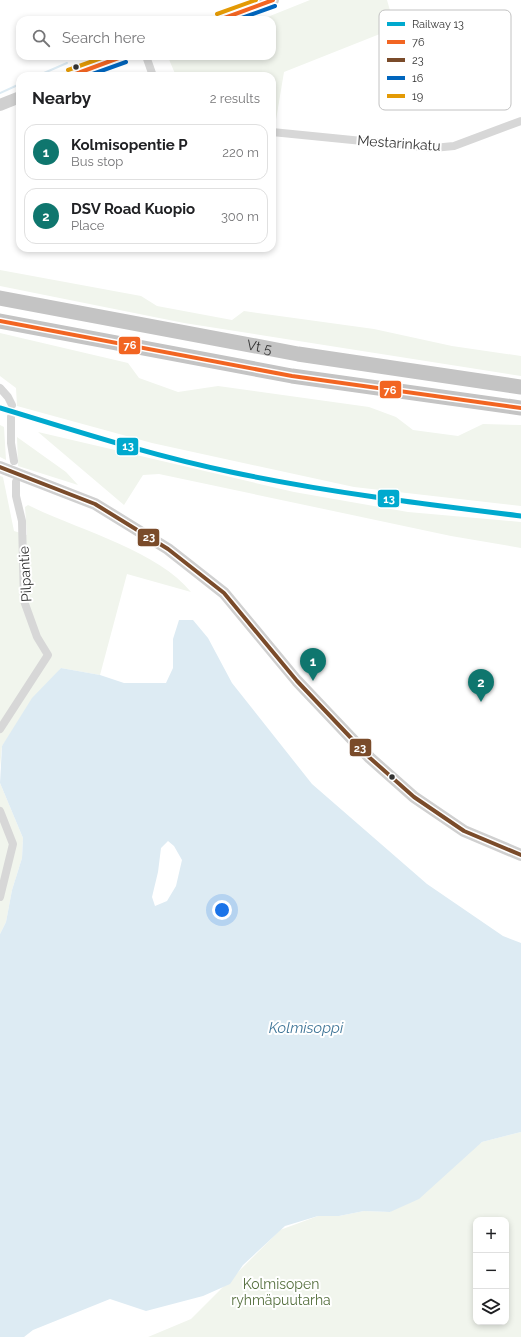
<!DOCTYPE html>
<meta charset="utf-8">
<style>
:root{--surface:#fff;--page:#f6f6f6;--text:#202124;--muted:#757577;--line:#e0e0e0;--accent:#0f766e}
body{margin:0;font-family:Raleway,sans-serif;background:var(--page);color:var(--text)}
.controls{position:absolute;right:12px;bottom:12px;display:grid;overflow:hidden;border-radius:8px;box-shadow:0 2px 6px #0003}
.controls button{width:36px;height:36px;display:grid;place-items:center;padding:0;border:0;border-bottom:1px solid var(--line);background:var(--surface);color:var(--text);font:20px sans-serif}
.you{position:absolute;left:222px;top:910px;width:14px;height:14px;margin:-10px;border:3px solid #fff;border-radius:50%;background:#1a73e8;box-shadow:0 0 0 6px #1a73e833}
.badge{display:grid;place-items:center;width:26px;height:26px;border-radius:50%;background:var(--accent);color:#fff;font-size:13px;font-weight:700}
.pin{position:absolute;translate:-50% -33px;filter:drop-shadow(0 1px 2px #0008)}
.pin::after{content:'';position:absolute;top:21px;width:14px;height:12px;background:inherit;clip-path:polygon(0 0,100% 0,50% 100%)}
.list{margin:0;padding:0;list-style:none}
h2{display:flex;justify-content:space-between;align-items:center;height:52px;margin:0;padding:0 16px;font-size:17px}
h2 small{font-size:13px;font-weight:400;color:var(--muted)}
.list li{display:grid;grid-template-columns:26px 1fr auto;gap:12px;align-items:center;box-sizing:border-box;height:56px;margin:0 8px 8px;padding:0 8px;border:1px solid var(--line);border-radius:12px}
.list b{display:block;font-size:15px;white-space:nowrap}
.list p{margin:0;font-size:13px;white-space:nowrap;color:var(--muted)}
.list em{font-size:13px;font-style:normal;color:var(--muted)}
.icon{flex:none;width:22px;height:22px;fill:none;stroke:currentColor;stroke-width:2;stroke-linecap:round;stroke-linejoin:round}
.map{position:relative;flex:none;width:521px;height:1337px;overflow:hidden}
.search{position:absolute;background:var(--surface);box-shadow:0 2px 6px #0003;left:16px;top:16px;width:260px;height:44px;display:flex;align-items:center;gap:10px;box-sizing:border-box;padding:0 14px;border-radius:12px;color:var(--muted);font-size:15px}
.panel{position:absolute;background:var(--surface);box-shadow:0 2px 6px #0003;left:16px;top:72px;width:260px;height:180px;border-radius:12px}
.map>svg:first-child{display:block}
.green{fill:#f1f5ed;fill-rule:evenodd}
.water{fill:#ddebf3;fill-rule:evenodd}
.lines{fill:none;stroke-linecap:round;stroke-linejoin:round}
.stream{stroke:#ddebf3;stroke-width:2}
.street{stroke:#d7d7d7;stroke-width:8}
.secondary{stroke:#d0d0d0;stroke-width:12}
.highway{stroke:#c4c4c4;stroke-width:15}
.bus-1-casing{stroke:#fff;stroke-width:7}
.bus-2-casing{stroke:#fff;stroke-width:7}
.bus-3-casing{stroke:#fff;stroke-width:7}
.bus-4-casing{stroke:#fff;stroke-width:7}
.bus-1{stroke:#f26522;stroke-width:4}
.bus-2{stroke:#7a4b2a;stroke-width:4}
.bus-3{stroke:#0065bd;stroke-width:4}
.bus-4{stroke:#e39a05;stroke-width:4}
.rail-1-casing{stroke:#fff;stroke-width:8}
.rail-1{stroke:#00a9ce;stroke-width:5}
.bus-dot{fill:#333;stroke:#fff;stroke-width:1.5}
.labels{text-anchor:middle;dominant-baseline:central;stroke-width:4;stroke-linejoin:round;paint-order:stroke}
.street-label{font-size:14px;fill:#333;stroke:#fff}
.park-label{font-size:14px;fill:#56703f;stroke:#fff}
.water-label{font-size:15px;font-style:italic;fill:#3f7597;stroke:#fff}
.key{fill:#fff;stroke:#c2c2c2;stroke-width:1}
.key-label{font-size:11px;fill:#333}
.line-badge{stroke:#fff;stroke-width:1.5}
.badge-label{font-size:11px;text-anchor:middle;font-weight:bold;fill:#fff}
</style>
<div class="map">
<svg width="521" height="1337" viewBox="0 0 521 1337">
<rect width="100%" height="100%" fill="#fff"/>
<path class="green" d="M 310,0 L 387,0 L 395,28 L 284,72 L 276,120 L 272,120 L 272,76 L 176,76 L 168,57 L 171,56 L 272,56 L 272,20 L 260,20 Z
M 0,270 L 141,296 L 157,306 L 232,320 L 244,311 L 374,329 L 452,346 L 521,356 L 521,376 L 184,323 L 0,286 Z
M 0,333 L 128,363 L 139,378 L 178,392 L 218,386 L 369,407 L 396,417 L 413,430 L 458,436 L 483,424 L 521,425 L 521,506 L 354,487 L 152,443 L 17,406 L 16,388 L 0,376 Z
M 0,425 L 4,427 L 6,460 L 0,457 Z
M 38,432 L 294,492 L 408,512 L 521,522 L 521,548 L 451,536 L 159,474 L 143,475 L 124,505 Z
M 17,437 L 66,472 L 78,485 L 18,466 Z
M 0,476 L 3,477 L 14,531 L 27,535 L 25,507 L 28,505 C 78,530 157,550 191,592 L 127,574 L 100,675 L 61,668 L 2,746 L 0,768 Z
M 0,783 L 23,838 L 22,858 L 12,890 L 6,922 L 0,934 Z
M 521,1132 L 521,1337 L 148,1337 L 191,1319 L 280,1230 L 318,1216 L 339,1216 L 364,1211 L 390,1212 L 482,1142 ZM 476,1220 L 506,1220 L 506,1322 L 476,1322 Z"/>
<path class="water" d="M 179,620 L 193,620 L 208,638 L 232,683 L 312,784 L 427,884 L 503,936 L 521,943 L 521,1132 L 482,1142 L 419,1199 L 390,1212 L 364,1211 L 339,1216 L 318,1216 L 285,1226 L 243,1265 L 230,1284 L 203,1296 L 146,1311 L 110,1299 L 33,1330 L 24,1337 L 0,1337 L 0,934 L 6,922 L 12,890 L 22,858 L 23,838 L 0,783 L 2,746 L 32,698 L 61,668 L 100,675 L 124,683 L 166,683 L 173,668 L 173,639 ZM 168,841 L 174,846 L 182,860 L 176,886 L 167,901 L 155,906 L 152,897 L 158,872 L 161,848 Z"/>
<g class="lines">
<path class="stream" d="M 37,76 L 67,63
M 0,93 L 20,84"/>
<path class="street" d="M 146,56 L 153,76
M 272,132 L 433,148 L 454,146 L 521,121
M 0,388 L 8,397 L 12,405
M 11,417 L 11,443 L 14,461
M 0,729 L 48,655 L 37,637 L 24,601 L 22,521 L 16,496 L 16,482
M 0,811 L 13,844 L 0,897"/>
<path class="secondary" d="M 219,20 L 273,0
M 70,76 L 124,56
M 0,105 L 20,97
M 0,467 L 95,504 L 168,549 L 224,593 L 297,681 L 370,758 L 414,797 L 464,831 L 521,855"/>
<g class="highway">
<path id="s1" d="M 0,298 L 298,354 L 521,387"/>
<path d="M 0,321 L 292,376 L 521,408"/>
</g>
<g class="bus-1-casing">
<path id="bus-1" d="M 219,20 L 273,0
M 70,76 L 124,56
M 0,321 L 292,376 L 521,408"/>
</g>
<g class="bus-2-casing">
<path id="bus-2" d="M 0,467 L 95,504 L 168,549 L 224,593 L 297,681 L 370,758 L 414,797 L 464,831 L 521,855"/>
</g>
<g class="bus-3-casing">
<path id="bus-3" d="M 236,20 L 275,6
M 87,76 L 126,62"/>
</g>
<g class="bus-4-casing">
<path id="bus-4" d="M 217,14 L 256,0
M 68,70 L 107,56"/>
</g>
<use href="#bus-1" class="bus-1"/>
<use href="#bus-2" class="bus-2"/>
<use href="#bus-3" class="bus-3"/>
<use href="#bus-4" class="bus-4"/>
<g class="rail-1-casing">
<path id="rail-1" d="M 0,408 C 76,431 153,456 231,472 C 326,492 424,504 521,516"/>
</g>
<use href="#rail-1" class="rail-1"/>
</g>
<g class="bus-dot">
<circle cx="76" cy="67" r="3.5"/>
<circle cx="392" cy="777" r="3.5"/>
</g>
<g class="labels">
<g class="street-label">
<text transform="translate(399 143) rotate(4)">Mestarinkatu</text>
<text stroke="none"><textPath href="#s1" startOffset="264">Vt 5</textPath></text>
<text transform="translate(25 574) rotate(-93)">Pilpantie</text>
</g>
<g class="park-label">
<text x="281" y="1284">Kolmisopen<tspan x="281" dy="16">ryhmäpuutarha</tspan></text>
</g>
<g class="water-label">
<text x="306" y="1028">Kolmisoppi</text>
</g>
</g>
<rect x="379" y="10" width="132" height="100" rx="6" class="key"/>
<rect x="387" y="22" width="18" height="4" fill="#00a9ce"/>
<rect x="387" y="40" width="18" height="4" fill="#f26522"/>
<rect x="387" y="58" width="18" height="4" fill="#7a4b2a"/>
<rect x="387" y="76" width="18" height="4" fill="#0065bd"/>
<rect x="387" y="94" width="18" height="4" fill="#e39a05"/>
<g class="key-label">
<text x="412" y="28">Railway 13</text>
<text x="412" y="46">76</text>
<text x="412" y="64">23</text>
<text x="412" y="82">16</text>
<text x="412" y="100">19</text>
</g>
<g class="line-badge">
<rect x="118" y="336" width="23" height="19" rx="4" fill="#f26522"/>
<rect x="379" y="380" width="23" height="19" rx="4" fill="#f26522"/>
<rect x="116" y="437" width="23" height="19" rx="4" fill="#00a9ce"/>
<rect x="377" y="489" width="23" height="19" rx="4" fill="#00a9ce"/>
<rect x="137" y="528" width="23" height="19" rx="4" fill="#7a4b2a"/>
<rect x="349" y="738" width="23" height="19" rx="4" fill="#7a4b2a"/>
</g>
<g class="badge-label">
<text x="130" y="349">76</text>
<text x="390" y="394">76</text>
<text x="128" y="450">13</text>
<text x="389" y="503">13</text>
<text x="149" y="541">23</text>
<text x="360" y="752">23</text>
</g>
</svg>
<div class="controls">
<button>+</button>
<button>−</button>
<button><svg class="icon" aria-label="layers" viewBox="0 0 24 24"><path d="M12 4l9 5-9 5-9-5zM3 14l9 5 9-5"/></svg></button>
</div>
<div class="you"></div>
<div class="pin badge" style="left:313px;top:681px">1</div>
<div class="pin badge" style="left:481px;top:702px">2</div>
<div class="search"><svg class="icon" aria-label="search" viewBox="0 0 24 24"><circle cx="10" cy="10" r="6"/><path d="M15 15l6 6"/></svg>Search here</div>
<section class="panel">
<h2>Nearby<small>2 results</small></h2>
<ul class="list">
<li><span class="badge">1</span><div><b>Kolmisopentie P</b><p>Bus stop</p></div><em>220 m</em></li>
<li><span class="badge">2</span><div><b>DSV Road Kuopio</b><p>Place</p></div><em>300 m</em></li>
</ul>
</section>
</div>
